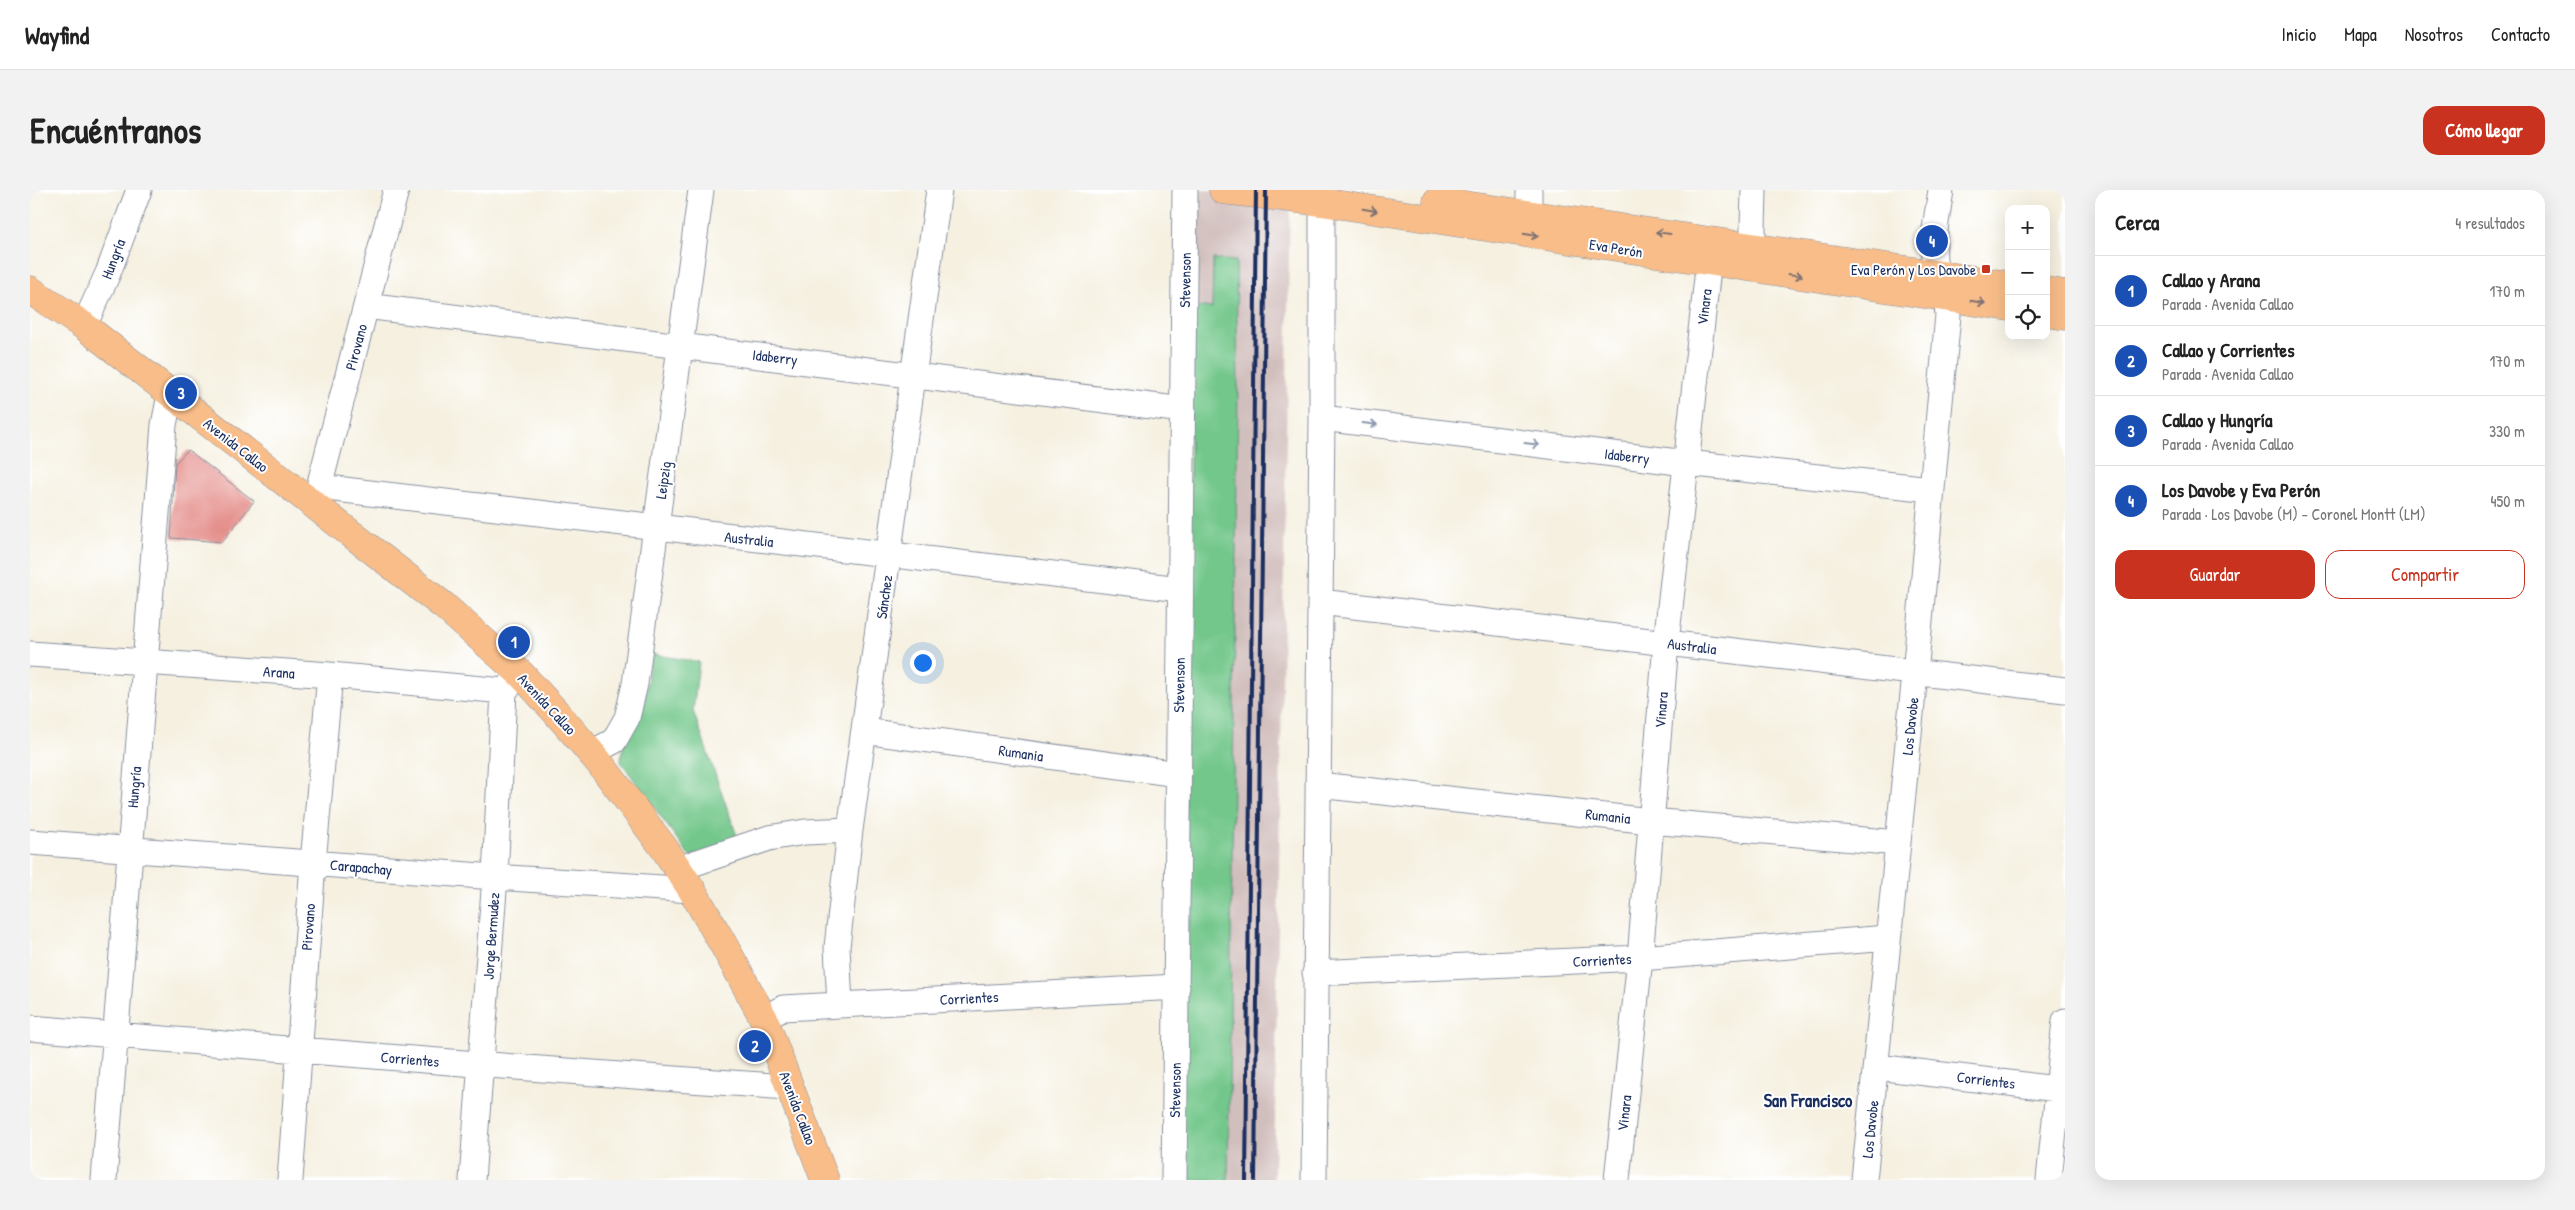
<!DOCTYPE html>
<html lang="es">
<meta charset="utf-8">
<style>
:root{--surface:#fff;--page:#f2f2f2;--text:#222;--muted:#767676;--line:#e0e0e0;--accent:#c8321e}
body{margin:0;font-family:"Patrick Hand",sans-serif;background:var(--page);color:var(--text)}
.controls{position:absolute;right:15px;top:15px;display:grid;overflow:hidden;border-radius:10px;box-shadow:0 5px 20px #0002}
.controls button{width:45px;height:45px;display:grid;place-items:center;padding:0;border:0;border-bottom:1px solid var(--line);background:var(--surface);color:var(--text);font:25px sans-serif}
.you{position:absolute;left:892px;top:472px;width:18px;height:18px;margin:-12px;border:4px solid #fff;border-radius:50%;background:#1a73e8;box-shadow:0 0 0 8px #1a73e833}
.badge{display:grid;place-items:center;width:32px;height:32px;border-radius:50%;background:var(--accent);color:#fff;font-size:16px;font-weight:700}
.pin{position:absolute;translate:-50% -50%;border:2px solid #fff;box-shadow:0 1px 5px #0006}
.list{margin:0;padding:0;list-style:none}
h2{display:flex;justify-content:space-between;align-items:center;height:65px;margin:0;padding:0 20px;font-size:21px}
h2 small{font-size:16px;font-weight:400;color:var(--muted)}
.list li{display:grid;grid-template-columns:32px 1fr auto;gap:15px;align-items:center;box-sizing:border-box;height:70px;padding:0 20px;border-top:1px solid var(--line)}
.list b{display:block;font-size:19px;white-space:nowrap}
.list p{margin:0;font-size:16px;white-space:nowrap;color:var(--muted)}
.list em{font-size:16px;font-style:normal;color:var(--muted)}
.actions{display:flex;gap:10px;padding:15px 20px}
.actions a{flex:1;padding:11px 0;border:1px solid var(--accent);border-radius:15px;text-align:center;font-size:18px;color:var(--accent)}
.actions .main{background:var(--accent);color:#fff}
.icon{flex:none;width:28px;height:28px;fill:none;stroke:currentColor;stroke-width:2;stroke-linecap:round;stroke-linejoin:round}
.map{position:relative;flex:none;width:2035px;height:990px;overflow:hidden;border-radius:15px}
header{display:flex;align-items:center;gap:30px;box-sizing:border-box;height:70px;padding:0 25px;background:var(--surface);border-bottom:1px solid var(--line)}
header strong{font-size:24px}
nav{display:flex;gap:28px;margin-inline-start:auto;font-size:18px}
.intro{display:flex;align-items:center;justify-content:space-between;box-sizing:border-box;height:120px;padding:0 30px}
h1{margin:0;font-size:35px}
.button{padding:12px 22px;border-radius:15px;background:var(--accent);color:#fff;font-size:18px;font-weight:700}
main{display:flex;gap:30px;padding:0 30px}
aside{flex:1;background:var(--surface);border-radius:15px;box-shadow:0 5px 20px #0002}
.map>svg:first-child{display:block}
.industrial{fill:#d1bfbd}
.green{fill:#73c78b;stroke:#477b74}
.building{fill:#e48d89}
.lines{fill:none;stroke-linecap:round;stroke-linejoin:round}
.minor-casing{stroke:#88909f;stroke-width:27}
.major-casing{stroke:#88909f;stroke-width:29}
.minor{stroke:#fff;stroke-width:25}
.major{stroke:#f8bd89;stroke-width:28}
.rail{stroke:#1b2f5e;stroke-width:4}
.oneway{stroke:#7e6f71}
.oneway2{stroke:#8d97ae}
.poi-dot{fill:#c8321e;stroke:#fff;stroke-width:2}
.labels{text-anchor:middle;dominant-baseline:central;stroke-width:4;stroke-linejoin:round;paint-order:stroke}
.street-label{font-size:15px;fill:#1b2f5e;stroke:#fff}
.poi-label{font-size:15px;fill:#1b2f5e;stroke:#fff;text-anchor:end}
.quarter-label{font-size:18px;font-weight:bold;fill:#1b2f5e;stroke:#fff}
</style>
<header>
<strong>Wayfind</strong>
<nav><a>Inicio</a><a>Mapa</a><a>Nosotros</a><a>Contacto</a></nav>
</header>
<div class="intro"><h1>Encuéntranos</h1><a class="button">Cómo llegar</a></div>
<main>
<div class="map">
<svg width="2035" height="990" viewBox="0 0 2035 990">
<rect width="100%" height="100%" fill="#fff"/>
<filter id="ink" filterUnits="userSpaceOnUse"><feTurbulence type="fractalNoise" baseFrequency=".02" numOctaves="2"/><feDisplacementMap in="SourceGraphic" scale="10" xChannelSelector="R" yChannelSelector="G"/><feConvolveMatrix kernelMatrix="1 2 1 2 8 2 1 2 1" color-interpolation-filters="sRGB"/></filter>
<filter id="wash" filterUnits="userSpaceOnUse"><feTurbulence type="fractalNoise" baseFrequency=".0096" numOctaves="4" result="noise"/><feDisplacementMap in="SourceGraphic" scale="20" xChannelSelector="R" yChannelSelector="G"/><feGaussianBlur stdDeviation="1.12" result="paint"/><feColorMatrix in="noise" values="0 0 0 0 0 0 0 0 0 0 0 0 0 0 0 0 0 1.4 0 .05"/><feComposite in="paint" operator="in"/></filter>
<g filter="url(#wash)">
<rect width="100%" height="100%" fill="#f5f0e0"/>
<path class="industrial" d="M 1165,0 L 1260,0 L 1244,990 L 1151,990 Z"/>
<path class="green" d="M 1183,69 L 1206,71 L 1208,198 L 1198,990 L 1150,990 L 1162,116 L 1182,118 Z
M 621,464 L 669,472 L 663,521 L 708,649 L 660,667 L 591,572 C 592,543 605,542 611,522 C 617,504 618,482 621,464 Z"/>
<g id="blocks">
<path class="building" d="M 158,260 L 224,311 L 192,352 L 141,348 L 145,273 Z"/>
</g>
</g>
<g filter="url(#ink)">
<use href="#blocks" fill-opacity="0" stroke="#88909f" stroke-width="1"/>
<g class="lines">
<g class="minor-casing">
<path id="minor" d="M 1499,24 L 1499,0
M 1722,76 L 1724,0
M 336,116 L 1153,220
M 54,136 L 78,83 L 109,0
M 1292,228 L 1656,273 L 1902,299
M 289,297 L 1150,399
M 280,309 L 289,297 L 366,0
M 1290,412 L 2035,500
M 0,464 L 300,485 L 474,501 L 491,484
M 834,541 L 1148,584
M 561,563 L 584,551 L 597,528 L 605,494 L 671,0
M 1288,595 L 1621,631 L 1868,653
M 0,652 L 465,687 L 662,700
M 647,679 L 739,648 L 775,642 L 820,640
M 1285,783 L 1610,768 L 1858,748
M 810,815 L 807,757 L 820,640 L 909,0
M 734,829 L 753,818 L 1147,797
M 0,838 C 253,859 506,880 760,897
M 1847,877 L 2035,900
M 74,990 L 134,235 L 140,205
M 260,990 L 283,673 L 300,485
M 442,990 L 465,687 L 474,501
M 1144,990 L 1155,0
M 1284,990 L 1292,228 L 1292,0
M 1587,990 L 1610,768 L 1636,453 L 1681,52
M 1834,990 L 1885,484 L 1918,125 C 1917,105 1906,89 1904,69 C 1902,48 1908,22 1911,0
M 2019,990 L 2035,831"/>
</g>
<g class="major-casing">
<path id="major" d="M 1193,0 L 1292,12 L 1979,117
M 1407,11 L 1979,95
M 0,100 L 54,136 L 414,416 L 491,484 L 524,520 L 568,571 L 634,658 L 662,700 L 697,761 L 734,829 L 795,990
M 2016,101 L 2035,104
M 2016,123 L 2035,126"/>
</g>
<use href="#minor" class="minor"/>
<use href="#major" class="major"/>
<path class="rail" d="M 1216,990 L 1226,0
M 1225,990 L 1236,0"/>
</g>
<defs><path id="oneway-shaft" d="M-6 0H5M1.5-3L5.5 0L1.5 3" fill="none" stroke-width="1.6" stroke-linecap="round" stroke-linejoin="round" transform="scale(1.25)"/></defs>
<g class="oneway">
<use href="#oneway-shaft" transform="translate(1340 20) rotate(9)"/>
<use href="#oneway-shaft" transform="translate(1633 43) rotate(-172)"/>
<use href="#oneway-shaft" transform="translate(1501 45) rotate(9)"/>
<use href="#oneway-shaft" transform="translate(1765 85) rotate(8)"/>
<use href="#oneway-shaft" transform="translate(1948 112) rotate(9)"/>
</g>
<g class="oneway2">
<use href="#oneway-shaft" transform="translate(1340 234) rotate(7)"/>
<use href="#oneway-shaft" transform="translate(1502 254) rotate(7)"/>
</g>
</g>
<rect class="poi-dot" x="1951" y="74" width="10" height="10" rx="2.5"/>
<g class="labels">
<g class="street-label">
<text transform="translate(1586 58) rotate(9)">Eva Perón</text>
<text transform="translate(83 69) rotate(-69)">Hungría</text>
<text transform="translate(1155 90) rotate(-89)">Stevenson</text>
<text transform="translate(1674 117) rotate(-83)">Vinara</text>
<text transform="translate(326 157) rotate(-75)">Pirovano</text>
<text transform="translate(745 167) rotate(7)">Idaberry</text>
<text transform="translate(206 255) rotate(38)">Avenida Callao</text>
<text transform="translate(1597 266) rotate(7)">Idaberry</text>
<text transform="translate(633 290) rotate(-82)">Leipzig</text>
<text transform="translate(719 349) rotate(6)">Australia</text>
<text transform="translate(854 407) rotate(-82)">Sánchez</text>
<text transform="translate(1662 456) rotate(7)">Australia</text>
<text transform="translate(249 482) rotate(4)">Arana</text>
<text transform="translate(1149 495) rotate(-89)">Stevenson</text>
<text transform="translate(517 514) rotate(47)">Avenida Callao</text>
<text transform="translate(1631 520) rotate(-85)">Vinara</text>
<text transform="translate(1880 536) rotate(-84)">Los Davobe</text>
<text transform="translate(991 563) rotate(8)">Rumania</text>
<text transform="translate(104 597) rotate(-85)">Hungría</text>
<text transform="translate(1578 626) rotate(6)">Rumania</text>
<text transform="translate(331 677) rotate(5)">Carapachay</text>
<text transform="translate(278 737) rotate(-86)">Pirovano</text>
<text transform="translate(461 746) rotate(-86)">Jorge Bermudez</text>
<text transform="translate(1572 770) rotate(-3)">Corrientes</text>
<text transform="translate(939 808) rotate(-3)">Corrientes</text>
<text transform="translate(380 869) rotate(5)">Corrientes</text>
<text transform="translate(1956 890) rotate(7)">Corrientes</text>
<text transform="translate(1145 900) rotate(-89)">Stevenson</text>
<text transform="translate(768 918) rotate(69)">Avenida Callao</text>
<text transform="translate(1594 923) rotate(-84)">Vinara</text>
<text transform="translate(1840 939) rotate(-84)">Los Davobe</text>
</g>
<g class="poi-label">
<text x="1946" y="79">Eva Perón y Los Davobe</text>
</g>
<g class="quarter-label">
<text x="1778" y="910">San Francisco</text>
</g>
</g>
</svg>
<div class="controls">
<button>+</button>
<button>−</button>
<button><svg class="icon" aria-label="locate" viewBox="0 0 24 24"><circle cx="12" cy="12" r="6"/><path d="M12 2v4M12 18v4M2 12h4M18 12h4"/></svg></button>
</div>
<div class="you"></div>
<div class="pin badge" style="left:484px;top:452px;background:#1a4fb4">1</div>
<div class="pin badge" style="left:725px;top:856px;background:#1a4fb4">2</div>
<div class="pin badge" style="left:151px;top:203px;background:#1a4fb4">3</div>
<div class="pin badge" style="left:1902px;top:51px;background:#1a4fb4">4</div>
</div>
<aside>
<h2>Cerca<small>4 resultados</small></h2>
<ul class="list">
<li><span class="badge" style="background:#1a4fb4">1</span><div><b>Callao y Arana</b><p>Parada · Avenida Callao</p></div><em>170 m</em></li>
<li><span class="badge" style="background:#1a4fb4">2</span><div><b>Callao y Corrientes</b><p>Parada · Avenida Callao</p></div><em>170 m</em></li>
<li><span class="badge" style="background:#1a4fb4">3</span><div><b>Callao y Hungría</b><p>Parada · Avenida Callao</p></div><em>330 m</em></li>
<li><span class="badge" style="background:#1a4fb4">4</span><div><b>Los Davobe y Eva Perón</b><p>Parada · Los Davobe (M) - Coronel Montt (LM)</p></div><em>450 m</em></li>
</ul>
<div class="actions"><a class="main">Guardar</a><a>Compartir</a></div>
</aside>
</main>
